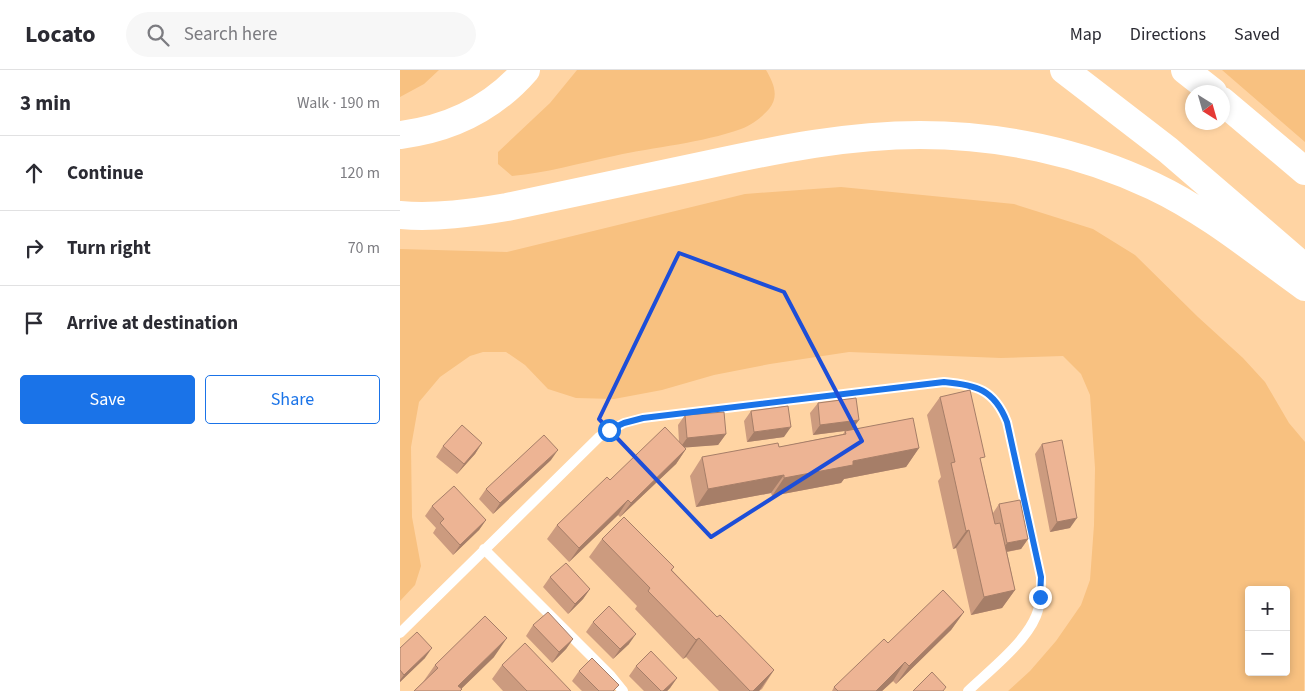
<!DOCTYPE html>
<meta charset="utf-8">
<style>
:root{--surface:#fff;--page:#f7f7f7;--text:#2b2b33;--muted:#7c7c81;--line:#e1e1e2;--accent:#1a73e8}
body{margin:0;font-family:"Source Sans 3",sans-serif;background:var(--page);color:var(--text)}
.controls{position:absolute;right:15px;bottom:15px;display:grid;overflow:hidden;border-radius:5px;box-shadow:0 2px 8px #0003}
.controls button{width:45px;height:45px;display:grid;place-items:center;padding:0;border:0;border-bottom:1px solid var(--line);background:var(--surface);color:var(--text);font:25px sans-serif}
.compass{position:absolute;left:785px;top:15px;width:45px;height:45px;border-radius:50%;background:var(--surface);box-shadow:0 2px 8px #0003;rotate:143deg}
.stop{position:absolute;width:15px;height:15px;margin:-11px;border:4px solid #1a73e8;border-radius:50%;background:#fff}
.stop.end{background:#1a73e8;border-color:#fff;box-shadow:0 1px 5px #0008}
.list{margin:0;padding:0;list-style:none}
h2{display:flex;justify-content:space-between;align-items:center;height:65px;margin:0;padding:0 20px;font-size:21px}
h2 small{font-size:16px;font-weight:400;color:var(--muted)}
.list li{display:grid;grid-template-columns:32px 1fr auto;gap:15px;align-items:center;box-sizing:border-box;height:75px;padding:0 20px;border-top:1px solid var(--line)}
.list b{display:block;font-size:19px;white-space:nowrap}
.list em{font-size:16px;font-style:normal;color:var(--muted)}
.actions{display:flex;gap:10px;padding:15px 20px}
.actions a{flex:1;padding:11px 0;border:1px solid var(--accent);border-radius:5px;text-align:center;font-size:18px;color:var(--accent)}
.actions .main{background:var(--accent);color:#fff}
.icon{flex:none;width:28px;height:28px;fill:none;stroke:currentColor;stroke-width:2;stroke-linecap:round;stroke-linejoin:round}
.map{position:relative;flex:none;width:905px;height:621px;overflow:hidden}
header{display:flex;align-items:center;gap:30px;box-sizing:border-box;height:70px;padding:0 25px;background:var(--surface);border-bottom:1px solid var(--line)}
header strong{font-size:24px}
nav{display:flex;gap:28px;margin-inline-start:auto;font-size:18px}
.search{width:350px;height:45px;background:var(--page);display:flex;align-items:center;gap:12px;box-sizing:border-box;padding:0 18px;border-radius:28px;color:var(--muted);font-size:19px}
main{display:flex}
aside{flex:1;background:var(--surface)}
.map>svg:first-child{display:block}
.green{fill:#f8c180;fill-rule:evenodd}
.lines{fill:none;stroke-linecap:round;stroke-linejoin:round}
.lane{stroke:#fff;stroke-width:10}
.highway{stroke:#fff;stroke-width:28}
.wall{fill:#cc9b7f}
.shaded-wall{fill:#a67e68}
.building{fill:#edb494;stroke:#a67e68}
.route{stroke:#1a73e8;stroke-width:6}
.marked{fill:none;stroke:#1d4ed8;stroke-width:4;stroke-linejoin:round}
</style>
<header>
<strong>Locato</strong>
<div class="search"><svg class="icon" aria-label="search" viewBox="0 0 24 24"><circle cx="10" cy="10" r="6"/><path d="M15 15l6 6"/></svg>Search here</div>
<nav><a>Map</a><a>Directions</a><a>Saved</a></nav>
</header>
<main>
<aside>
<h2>3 min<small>Walk · 190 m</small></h2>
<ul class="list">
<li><svg class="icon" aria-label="ahead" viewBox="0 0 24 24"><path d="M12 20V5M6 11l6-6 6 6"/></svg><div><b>Continue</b></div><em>120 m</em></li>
<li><svg class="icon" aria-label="right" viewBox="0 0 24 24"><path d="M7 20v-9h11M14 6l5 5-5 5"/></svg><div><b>Turn right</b></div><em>70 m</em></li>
<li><svg class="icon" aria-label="arrive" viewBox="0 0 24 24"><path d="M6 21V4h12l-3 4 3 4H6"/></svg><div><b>Arrive at destination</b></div></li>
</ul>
<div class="actions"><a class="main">Save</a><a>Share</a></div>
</aside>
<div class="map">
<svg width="905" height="621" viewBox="0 0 905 621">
<rect width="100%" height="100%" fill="#ffd4a3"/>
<path class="green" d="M 0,0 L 39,0 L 24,14 L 0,27 Z
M 177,0 L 366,0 C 373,12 380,26 369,39 C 362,47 352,55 341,59 C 302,73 254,77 214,86 C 180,93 147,103 112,106 L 98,94 L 98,82 L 150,33 Z
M 822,0 L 905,0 L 905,72 Z
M 441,117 L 614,134 L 693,159 L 735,185 L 798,247 L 843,288 L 865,312 L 889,353 L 905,372 L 904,621 L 608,621 L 630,601 L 656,571 L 681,535 L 690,510 L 694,455 L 695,398 L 690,325 L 681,304 L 663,286 L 601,288 L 449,282 L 370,294 L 314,305 L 262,320 L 214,329 L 176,328 L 148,319 L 125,295 L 106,282 L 83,282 L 70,286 L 40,307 L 19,332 L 11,377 L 12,447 L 21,496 L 15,515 L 0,531 L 0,179 L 107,182 L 345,124 ZM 849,520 L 886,520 L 886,602 L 849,602 Z"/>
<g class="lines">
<path class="lane" d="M 84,479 L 210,605 L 223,621
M 0,563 L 199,367 L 224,353 L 243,348 L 544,312 C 576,315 594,319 607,352 L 641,507 C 641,520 641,534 636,546 C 625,573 589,601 568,621"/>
<path class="highway" d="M 664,0 L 768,80 L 904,197
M 785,0 L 813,22
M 822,31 L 905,101
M 0,65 C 49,59 93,38 126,0
M 0,145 C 36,148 72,143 107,137 C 175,123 242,108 310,94 C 379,79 449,65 520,65 C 600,65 681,82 753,116 C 808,142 856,182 905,217"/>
</g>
<path class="wall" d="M 540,327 L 581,392 L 593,443 L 599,434 L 628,469 L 621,479 L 607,482 L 615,520 L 602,538 L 571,545 L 556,478 L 553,479 L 538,411 L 541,407 L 527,345 Z
M 418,333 L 453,359 L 519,378 L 506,397 L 444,409 L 441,413 L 372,426 L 371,423 L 296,437 L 290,406 L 302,387 L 379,377 L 443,364 L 445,361 L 413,365 L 410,343 Z
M 351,341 L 384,367 L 347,372 L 344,351 Z
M 285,345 L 326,364 L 318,375 L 284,377 L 286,379 L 276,394 L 220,447 L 218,445 L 169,492 L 147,469 L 157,455 L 210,410 L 279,372 L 278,355 Z
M 82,373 L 75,384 L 57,404 L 36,387 L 43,376 Z
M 642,374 L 670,458 L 650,462 L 635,384 Z
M 151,390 L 93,444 L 79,429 L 86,419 Z
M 32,436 L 86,450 L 79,460 L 53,485 L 33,463 L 36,458 L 25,446 Z
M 202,469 L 274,497 L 272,500 L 317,547 L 374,600 L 362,619 L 359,621 L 319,621 L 286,587 L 283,589 L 235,539 L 237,536 L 189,487 Z
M 150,507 L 190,519 L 183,529 L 168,544 L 143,517 Z
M 564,542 L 551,560 L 496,614 L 493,611 L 482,621 L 432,621 L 434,617 L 488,573 Z
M 193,552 L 229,574 L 213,589 L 186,562 Z
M 133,555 L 173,569 L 166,579 L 152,593 L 126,566 Z
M 0,578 L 25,588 L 0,612 Z
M 94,587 L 61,619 L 60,621 L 14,621 L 23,612 L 35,595 Z
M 102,595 L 171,621 L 103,621 L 92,609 Z
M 236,596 L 277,608 L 270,618 L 267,621 L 244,621 L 229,606 Z
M 179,601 L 215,621 L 182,621 L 172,611 Z"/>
<path class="shaded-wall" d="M 459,350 L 452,360 L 413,365 L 420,355 Z
M 391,357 L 384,367 L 347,372 L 354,362 Z
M 326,364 L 318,375 L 280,378 L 287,368 Z
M 82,373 L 75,384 L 57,404 L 64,394 Z
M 519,378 L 506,397 L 444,409 L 441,413 L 372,426 L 384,408 L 453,391 Z
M 286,379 L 276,394 L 220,447 L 231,433 Z
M 158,380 L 151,390 L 93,444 L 100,433 Z
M 384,405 L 371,423 L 296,437 L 308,419 Z
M 228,430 L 218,445 L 169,492 L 179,478 Z
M 677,448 L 670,458 L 650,462 L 657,452 Z
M 86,450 L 79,460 L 53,485 L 60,475 Z
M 569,460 L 556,478 L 553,479 L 566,461 Z
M 628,469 L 621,479 L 600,483 L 607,473 Z
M 190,519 L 183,529 L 168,544 L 175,534 Z
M 615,520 L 602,538 L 571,545 L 584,527 Z
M 564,542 L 551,560 L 496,614 L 509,596 Z
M 236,564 L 229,574 L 213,589 L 220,579 Z
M 107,568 L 94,587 L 59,621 L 58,616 Z
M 299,568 L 286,587 L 283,589 L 296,570 Z
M 173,569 L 166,579 L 152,593 L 159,582 Z
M 32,578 L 25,588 L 0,612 L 0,610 L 4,605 Z
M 505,592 L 493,611 L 482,621 L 476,621 Z
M 374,600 L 359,621 L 353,621 Z
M 277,608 L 270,618 L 267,621 L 263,621 Z"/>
<path class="building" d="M 570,320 L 585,387 L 580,388 L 595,454 L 600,453 L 615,520 L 584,527 L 569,460 L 566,461 L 551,393 L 555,392 L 540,327 Z
M 456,328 L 459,350 L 420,355 L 418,333 Z
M 388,336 L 391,357 L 354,362 L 351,341 Z
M 324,342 L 326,364 L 287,368 L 285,345 Z
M 513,348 L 519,378 L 453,391 L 453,395 L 384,408 L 384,405 L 308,419 L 302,387 L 378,373 L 379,377 L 446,364 L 445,361 Z
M 62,355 L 82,373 L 64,394 L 43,376 Z
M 265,357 L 286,379 L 231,433 L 228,430 L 179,478 L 157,455 L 207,407 L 210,410 Z
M 144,365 L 158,380 L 100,433 L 86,419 Z
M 662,370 L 677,448 L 657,452 L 642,374 Z
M 54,416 L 86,450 L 60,475 L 40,453 L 44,449 L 32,436 Z
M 620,430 L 628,469 L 607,473 L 599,434 Z
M 224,447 L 274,497 L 271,500 L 317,547 L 320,545 L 374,600 L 353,621 L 350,621 L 299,568 L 296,570 L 248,521 L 250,518 L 202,469 Z
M 166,493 L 190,519 L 175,534 L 150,507 Z
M 543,520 L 564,542 L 509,596 L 505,592 L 476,621 L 438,621 L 434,617 L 484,569 L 488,573 Z
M 209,536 L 236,564 L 220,579 L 193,552 Z
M 148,542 L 173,569 L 159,582 L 133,555 Z
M 85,546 L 107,568 L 58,616 L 62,619 L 60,621 L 14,621 L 38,598 L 35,595 Z
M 17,562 L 32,578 L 4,605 L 0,600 L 0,578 Z
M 125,573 L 171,621 L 127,621 L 102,595 Z
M 251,581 L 277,608 L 263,621 L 261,621 L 236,596 Z
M 192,588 L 219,615 L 213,621 L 199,621 L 179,601 Z
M 532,602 L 546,617 L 543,621 L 513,621 Z"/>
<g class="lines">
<path class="route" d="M 209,360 L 224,353 L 243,348 L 544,312 C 576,315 594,319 607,352 L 641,507 L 640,527"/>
</g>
<path class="marked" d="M 279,183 L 384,222 L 462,371 L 311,467 L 199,349 Z"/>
</svg>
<div class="controls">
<button>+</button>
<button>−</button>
</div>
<svg class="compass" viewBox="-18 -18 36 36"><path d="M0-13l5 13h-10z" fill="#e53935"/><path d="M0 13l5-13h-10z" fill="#7c7c81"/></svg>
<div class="stop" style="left:209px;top:360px"></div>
<div class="stop end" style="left:640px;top:527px"></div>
</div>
</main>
